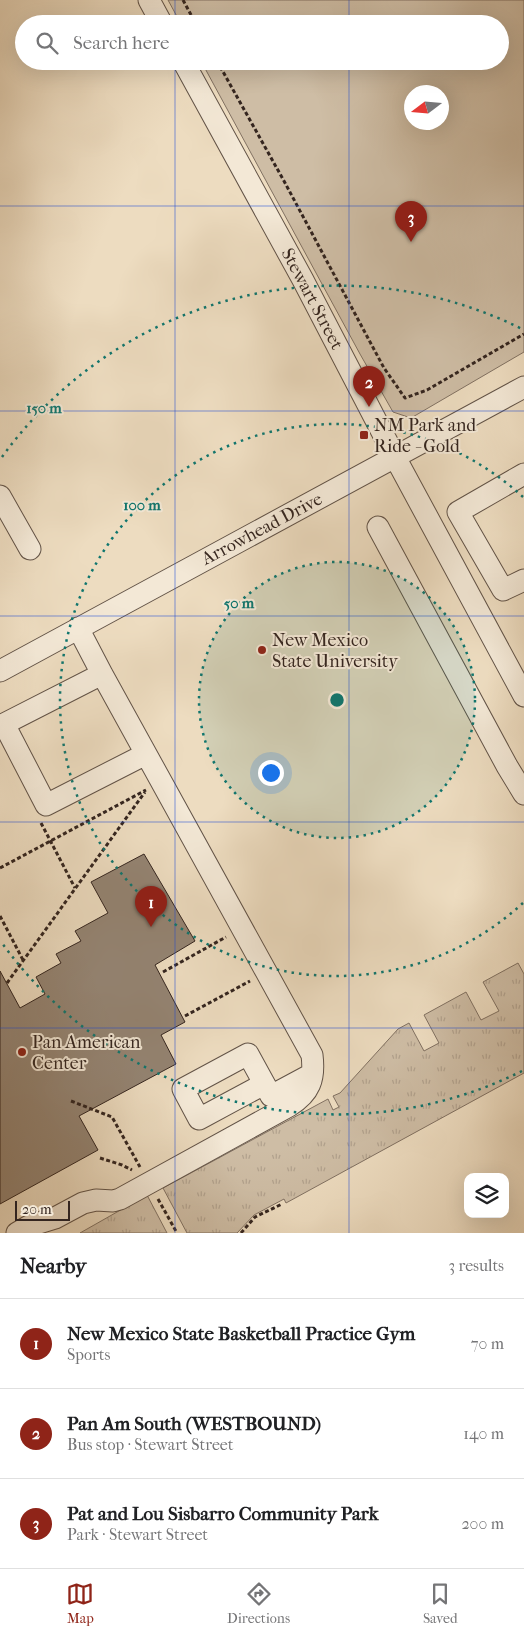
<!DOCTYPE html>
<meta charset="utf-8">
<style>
:root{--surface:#fff;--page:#f2f2f2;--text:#202124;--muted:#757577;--line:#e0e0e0;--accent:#8f2418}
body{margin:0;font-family:"IM FELL French Canon",serif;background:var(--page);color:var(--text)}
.controls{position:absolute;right:15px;bottom:15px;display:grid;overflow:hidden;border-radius:10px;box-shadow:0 5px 20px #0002}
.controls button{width:45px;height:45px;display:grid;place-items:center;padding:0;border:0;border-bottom:1px solid var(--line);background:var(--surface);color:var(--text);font:25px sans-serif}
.compass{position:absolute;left:404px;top:85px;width:45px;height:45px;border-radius:50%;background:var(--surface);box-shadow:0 5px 20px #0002;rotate:254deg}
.scale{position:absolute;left:15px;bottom:12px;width:55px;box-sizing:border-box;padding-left:5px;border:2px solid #34251f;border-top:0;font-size:14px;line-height:18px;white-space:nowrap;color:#34251f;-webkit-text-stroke:4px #f3e8d6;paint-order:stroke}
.you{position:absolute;left:270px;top:772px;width:18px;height:18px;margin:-12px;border:4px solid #fff;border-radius:50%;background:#1a73e8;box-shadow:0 0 0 8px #1a73e833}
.badge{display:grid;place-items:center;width:32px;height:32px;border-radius:50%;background:var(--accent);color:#fff;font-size:16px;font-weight:700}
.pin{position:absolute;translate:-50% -41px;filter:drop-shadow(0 1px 2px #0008)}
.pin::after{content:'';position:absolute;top:26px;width:18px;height:15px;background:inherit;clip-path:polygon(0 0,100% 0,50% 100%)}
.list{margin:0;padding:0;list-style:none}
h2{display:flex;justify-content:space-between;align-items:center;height:65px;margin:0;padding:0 20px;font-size:21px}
h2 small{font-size:16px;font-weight:400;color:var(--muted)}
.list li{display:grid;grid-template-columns:32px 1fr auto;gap:15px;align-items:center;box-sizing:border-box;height:90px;padding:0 20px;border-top:1px solid var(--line)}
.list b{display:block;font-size:19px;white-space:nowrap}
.list p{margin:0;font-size:16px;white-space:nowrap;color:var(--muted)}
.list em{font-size:16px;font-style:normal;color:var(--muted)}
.icon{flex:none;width:28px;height:28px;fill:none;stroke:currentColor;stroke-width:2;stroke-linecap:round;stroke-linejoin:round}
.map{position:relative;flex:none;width:524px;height:1233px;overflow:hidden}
.search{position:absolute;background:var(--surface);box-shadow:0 5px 20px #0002;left:15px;right:15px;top:15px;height:55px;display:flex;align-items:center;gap:12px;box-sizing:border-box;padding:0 18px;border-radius:28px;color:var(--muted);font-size:19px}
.sheet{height:335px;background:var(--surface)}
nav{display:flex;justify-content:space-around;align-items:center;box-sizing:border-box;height:70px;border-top:1px solid var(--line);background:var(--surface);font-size:14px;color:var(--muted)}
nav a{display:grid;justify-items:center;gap:2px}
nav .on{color:var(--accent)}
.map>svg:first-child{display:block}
.grass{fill:url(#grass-tufts);stroke:#817162}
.green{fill:#cebda5;stroke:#817162;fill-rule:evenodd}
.building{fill:#948473;stroke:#34251f}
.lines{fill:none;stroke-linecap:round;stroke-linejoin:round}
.minor-casing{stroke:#625347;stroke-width:23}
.path{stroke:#34251f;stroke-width:3;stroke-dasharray:4 2.5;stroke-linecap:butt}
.minor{stroke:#f3e8d6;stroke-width:21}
.grid{fill:none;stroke:#1d4ed8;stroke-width:1;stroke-opacity:0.55}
.ring{fill:none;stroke:#0f766e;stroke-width:2.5;stroke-dasharray:2.5 5}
.poi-dot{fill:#8f2418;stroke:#f3e8d6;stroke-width:2}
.labels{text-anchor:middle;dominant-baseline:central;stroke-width:4;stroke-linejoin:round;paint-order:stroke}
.street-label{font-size:18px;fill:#34251f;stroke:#f3e8d6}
.poi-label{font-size:18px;fill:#34251f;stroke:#f3e8d6;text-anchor:start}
.centre{fill:#0f766e;stroke:#f3e8d6;stroke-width:2.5}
.ring-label{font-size:15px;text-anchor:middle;font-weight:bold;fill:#0f766e;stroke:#f3e8d6;stroke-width:4;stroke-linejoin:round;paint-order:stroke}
</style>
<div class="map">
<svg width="524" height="1233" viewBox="0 0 524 1233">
<defs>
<pattern id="grass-tufts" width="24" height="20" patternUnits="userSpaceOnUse" patternTransform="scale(1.25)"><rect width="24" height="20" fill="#cebda5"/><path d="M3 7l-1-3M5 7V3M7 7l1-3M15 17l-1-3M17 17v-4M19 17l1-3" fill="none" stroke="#b2a28e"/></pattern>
</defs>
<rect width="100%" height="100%" fill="#eddcc0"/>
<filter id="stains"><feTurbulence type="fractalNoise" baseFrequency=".004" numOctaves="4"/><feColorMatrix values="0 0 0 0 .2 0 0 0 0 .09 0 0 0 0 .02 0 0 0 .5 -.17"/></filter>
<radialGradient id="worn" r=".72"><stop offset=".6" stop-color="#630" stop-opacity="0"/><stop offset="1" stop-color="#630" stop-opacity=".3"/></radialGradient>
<path class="grass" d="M 518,963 L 524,974 L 524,1073 L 286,1203 L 284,1199 L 254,1215 L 237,1233 L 187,1233 L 163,1188 L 328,1099 L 333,1110 L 339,1107 L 333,1096 L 340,1093 L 398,1029 L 409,1023 L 424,1051 L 439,1043 L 424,1015 L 466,992 L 481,1020 L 499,1011 L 483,982 Z
M 147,1195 L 167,1233 L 80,1233 Z"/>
<path class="green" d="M 168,0 L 524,0 L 524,352 L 411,418 L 393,412 L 360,354 L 201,61 L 500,61 L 500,24 L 181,24 ZM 442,92 L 442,122 L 412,122 L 412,92 Z"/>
<path class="building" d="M 144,854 L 195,941 L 155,965 L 185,1022 L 161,1035 L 176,1064 L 79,1116 L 98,1150 L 0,1204 L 0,971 L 20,1008 L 45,994 L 36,977 L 61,963 L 56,954 L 81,941 L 75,931 L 108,913 L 91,882 Z"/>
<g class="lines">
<g class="minor-casing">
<path id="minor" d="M 149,0 L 162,24
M 183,61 L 303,280 L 395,457 L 524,696
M 524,474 L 458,512 L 503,590 L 524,580
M 0,496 L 30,549
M 378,527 L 507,766 L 524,794
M 0,671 L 524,387
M 102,674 L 4,724 L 46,805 L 146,754
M 264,1084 L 199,1119 L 183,1089 L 248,1054 L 271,1096 L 312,1074
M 17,1233 L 29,1226 L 55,1218 L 83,1203 L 96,1200 L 113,1201 L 120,1199 L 289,1106 C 310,1093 315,1079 312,1055 L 102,674 L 78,628"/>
</g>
<path class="path" d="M 183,0 L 196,24
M 217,61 L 284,181 L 384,368 L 405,398 L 427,390 L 524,334
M 41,823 L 75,888
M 0,868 L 146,790
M 0,916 L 23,960
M 163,972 L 226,937
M 7,983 L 145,792
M 185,1016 L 250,981
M 71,1101 L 112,1117 L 140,1167
M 100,1158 L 122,1165 L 132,1170
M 158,1199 L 177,1233
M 241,1233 L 255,1217 L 282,1204"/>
<use href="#minor" class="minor"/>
</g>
<path class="grid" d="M 175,0 L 175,24M 349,0 L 349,24M 175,61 L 175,1233M 349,61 L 349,1233M 0,206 L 524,206M 0,411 L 524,411M 0,616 L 524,616M 0,822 L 524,822M 0,1028 L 524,1028"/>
<circle cx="337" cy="700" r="138" fill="#0f766e" fill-opacity=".12"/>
<g class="ring">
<circle cx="337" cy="700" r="138"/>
<path d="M523 903A276 276 0 1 1 523 497"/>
<path d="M522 1071A414 414 0 0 1 2 943M2 457A414 414 0 0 1 522 329"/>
</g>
<g class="poi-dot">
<rect x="359" y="430" width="10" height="10" rx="2.5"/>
<circle cx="262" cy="650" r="5"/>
<circle cx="22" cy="1052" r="5"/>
</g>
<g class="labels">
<g class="street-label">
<text transform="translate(312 299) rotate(62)">Stewart Street</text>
<text transform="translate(262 529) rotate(-28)">Arrowhead Drive</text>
</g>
<g class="poi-label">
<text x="374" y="425">NM Park and<tspan x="374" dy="21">Ride - Gold</tspan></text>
<text x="272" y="640">New Mexico<tspan x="272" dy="21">State University</tspan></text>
<text x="32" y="1042">Pan American<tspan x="32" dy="21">Center</tspan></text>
</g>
</g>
<circle cx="337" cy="700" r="8" class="centre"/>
<g class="ring-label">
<text x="44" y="413">150 m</text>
<text x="142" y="510">100 m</text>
<text x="239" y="608">50 m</text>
</g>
<rect width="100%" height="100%" filter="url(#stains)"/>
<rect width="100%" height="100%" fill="url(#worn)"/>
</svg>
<div class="controls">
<button><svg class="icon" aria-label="layers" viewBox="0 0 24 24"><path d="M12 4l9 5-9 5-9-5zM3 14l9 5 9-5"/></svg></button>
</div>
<svg class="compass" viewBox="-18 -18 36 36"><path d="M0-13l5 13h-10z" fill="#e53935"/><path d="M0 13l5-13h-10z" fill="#757577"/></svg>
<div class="scale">20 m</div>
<div class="you"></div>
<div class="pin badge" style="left:151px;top:927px">1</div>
<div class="pin badge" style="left:369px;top:407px">2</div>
<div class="pin badge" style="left:411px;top:242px">3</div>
<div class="search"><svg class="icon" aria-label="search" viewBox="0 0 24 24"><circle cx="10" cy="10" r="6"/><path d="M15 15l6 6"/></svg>Search here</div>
</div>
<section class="sheet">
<h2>Nearby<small>3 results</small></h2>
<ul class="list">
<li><span class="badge">1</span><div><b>New Mexico State Basketball Practice Gym</b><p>Sports</p></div><em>70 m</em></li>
<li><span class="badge">2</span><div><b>Pan Am South (WESTBOUND)</b><p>Bus stop · Stewart Street</p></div><em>140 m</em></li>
<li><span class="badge">3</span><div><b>Pat and Lou Sisbarro Community Park</b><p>Park · Stewart Street</p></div><em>200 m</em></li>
</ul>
</section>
<nav>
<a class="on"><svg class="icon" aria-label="map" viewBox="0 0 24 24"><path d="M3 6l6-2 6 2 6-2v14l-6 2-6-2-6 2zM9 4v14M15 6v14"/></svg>Map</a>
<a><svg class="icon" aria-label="directions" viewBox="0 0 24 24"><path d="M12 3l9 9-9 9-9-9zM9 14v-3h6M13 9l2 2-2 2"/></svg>Directions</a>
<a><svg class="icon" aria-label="saved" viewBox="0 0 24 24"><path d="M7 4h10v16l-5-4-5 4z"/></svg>Saved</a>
</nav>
